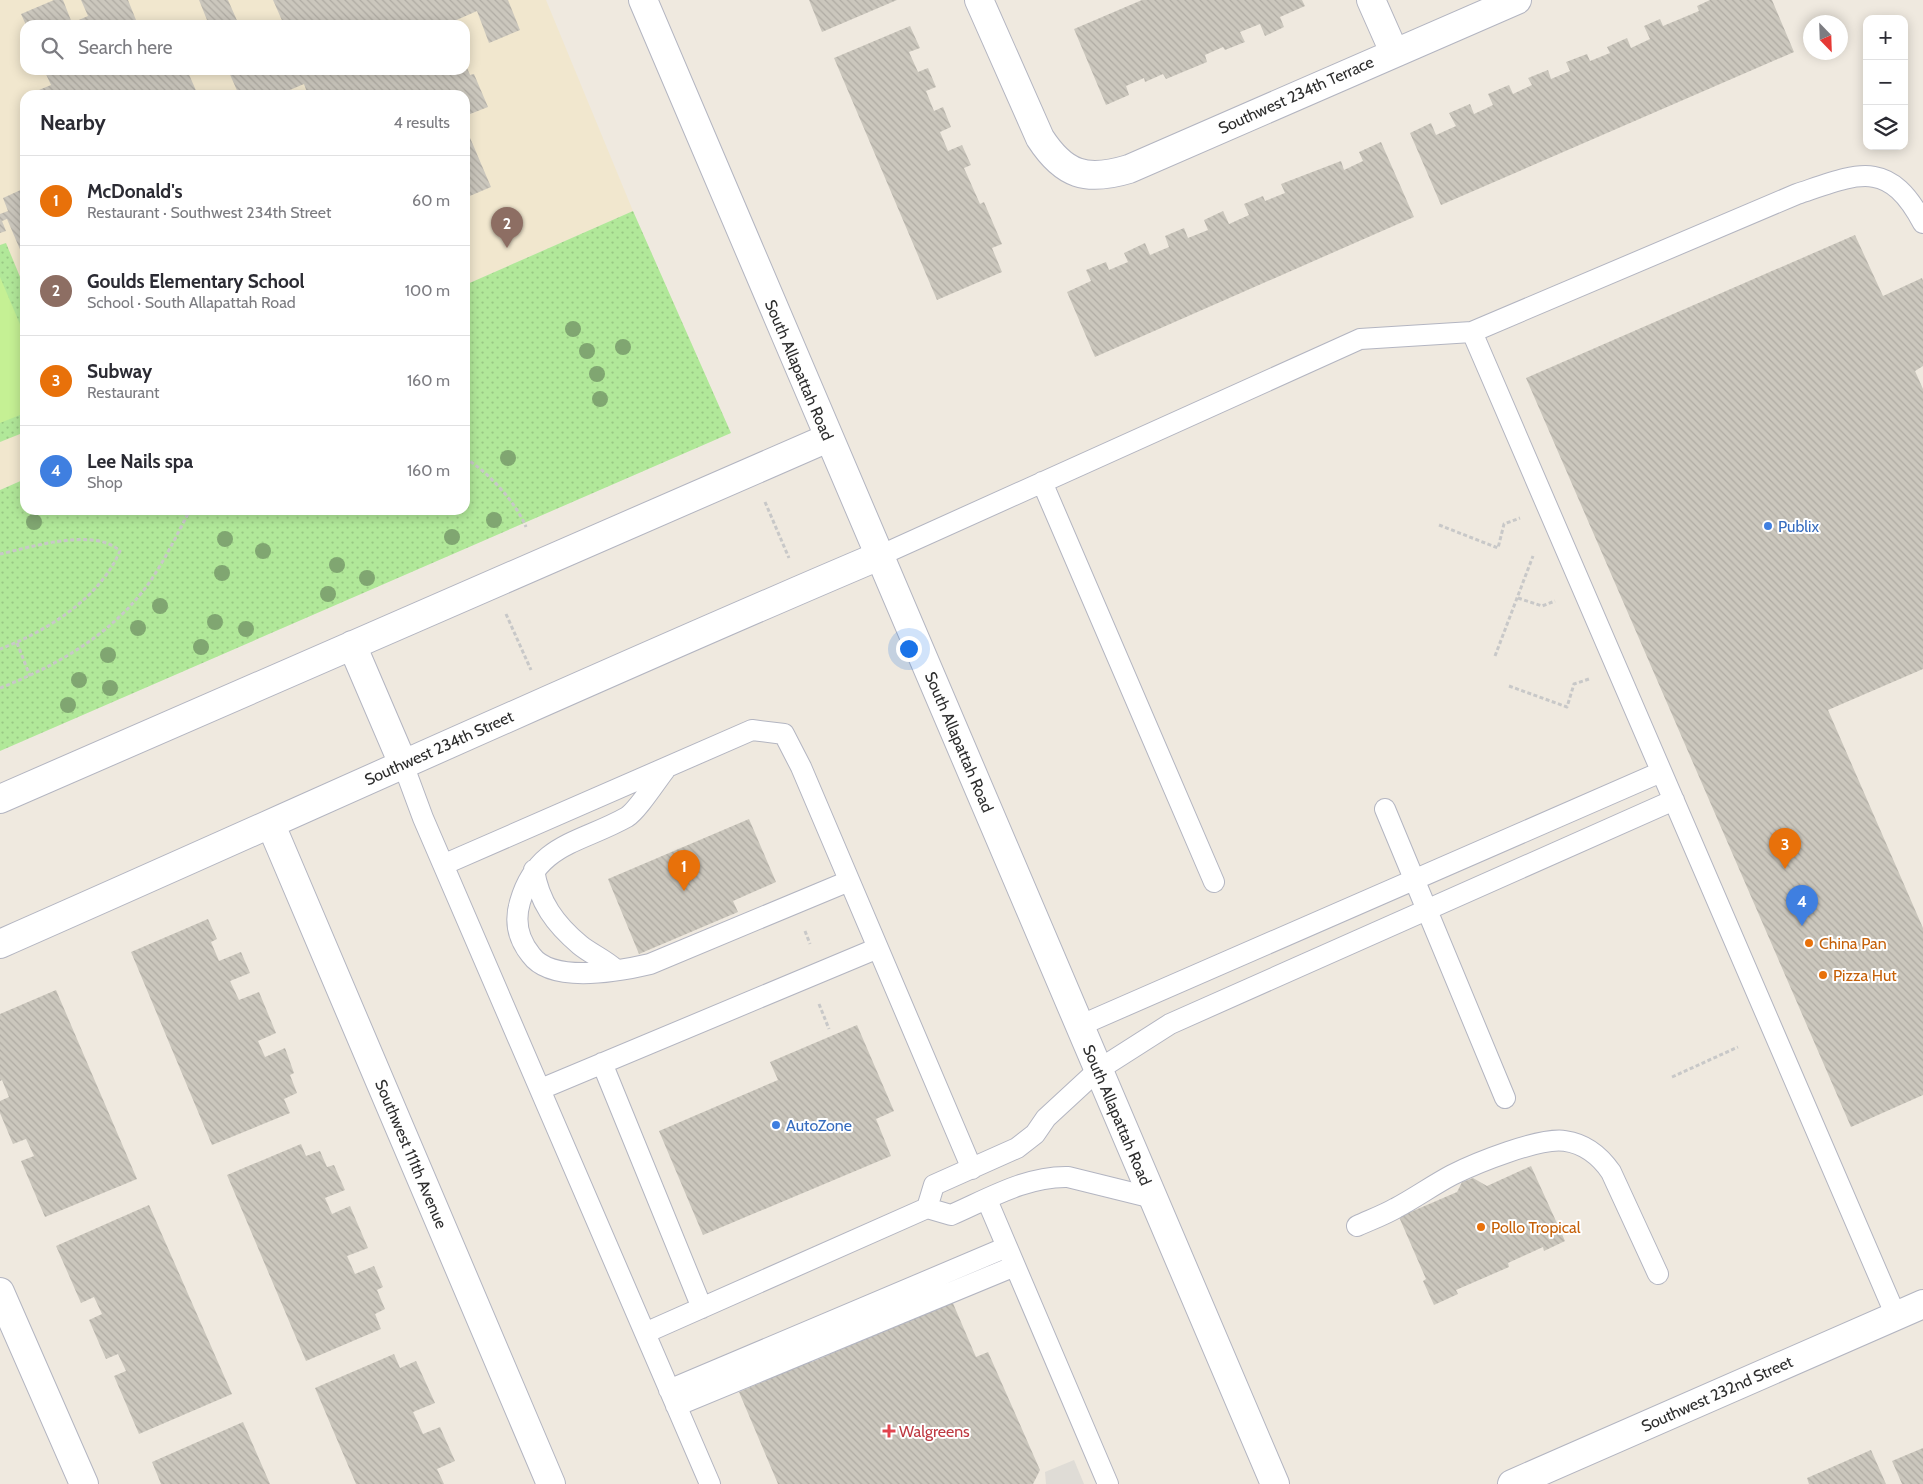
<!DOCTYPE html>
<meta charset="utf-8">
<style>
:root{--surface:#fff;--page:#f2f2f3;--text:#2b2b33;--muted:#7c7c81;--line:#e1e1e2;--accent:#3c58ff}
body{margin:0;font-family:Cabin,sans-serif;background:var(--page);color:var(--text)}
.controls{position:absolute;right:15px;top:15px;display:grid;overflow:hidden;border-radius:10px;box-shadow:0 2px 12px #0003}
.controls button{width:45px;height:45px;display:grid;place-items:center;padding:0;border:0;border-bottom:1px solid var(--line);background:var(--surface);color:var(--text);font:25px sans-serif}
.compass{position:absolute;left:1803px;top:15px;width:45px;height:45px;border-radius:50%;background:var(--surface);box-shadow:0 2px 12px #0003;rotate:157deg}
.you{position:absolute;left:908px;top:648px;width:18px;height:18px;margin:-12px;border:4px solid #fff;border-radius:50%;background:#1a73e8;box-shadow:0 0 0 8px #1a73e833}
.badge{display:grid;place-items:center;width:32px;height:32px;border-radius:50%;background:var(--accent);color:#fff;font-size:16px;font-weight:700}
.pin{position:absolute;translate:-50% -41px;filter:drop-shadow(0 1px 2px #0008)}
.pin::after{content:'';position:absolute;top:26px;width:18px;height:15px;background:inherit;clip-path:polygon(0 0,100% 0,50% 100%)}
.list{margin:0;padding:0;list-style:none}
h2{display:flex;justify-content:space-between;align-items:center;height:65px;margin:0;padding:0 20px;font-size:21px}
h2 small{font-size:16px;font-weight:400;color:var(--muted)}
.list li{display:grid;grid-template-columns:32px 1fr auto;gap:15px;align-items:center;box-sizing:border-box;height:90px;padding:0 20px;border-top:1px solid var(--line)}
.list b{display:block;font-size:19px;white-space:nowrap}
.list p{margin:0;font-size:16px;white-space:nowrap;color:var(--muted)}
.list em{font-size:16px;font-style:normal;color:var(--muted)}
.icon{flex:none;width:28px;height:28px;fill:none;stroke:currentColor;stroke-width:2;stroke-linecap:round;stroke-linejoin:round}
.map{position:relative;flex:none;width:1923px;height:1484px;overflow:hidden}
.search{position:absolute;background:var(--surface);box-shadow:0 2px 12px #0003;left:20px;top:20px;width:450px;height:55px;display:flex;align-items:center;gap:12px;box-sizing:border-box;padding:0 18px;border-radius:15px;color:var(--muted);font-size:19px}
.panel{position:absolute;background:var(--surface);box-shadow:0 2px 12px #0003;left:20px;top:90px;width:450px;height:425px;border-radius:15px}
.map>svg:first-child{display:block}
.education{fill:#f1e7ce;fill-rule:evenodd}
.park{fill:url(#park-dots)}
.pitch{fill:#c5f094}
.plaza{fill:#dfdcd6}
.building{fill:url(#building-back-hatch)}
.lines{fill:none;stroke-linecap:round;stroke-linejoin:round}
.service-casing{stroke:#b3b5c1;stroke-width:22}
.minor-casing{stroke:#b3b5c1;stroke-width:30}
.tertiary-casing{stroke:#b3b5c1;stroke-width:30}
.secondary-casing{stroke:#b3b5c1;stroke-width:30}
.path{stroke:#c8c8c8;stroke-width:3;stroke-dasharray:4 2.5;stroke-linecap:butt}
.service{stroke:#fff;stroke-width:20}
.minor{stroke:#fff;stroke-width:28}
.tertiary{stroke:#fff;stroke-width:28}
.secondary{stroke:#fff;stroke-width:28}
.tree{fill:#80a671}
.shop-dot{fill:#3f7fe0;stroke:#fff;stroke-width:2}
.food-dot{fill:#e8710a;stroke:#fff;stroke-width:2}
.health-dot{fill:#e0444e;stroke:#fff;stroke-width:2}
.labels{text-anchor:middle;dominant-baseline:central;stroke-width:4;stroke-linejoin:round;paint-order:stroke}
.street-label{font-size:16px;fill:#2d2d2d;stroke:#fff}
.shop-label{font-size:16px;fill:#366cbe;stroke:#fff;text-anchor:start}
.food-label{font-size:16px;fill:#c56008;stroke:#fff;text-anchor:start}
.health-label{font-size:16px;fill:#be3a42;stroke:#fff;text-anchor:start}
</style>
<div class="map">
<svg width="1923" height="1484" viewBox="0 0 1923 1484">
<defs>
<pattern id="park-dots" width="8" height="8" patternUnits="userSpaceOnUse" patternTransform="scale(1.25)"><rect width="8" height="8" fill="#b1e899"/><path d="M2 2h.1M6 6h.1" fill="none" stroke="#99c784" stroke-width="1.8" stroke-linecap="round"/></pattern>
<pattern id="building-back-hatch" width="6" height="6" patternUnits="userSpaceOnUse" patternTransform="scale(1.25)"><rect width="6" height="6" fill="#cbc7bd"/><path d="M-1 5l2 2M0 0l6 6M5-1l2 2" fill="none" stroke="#afaba3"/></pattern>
</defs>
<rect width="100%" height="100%" fill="#efe9df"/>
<path class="education" d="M 0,0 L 546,0 L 633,211 L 465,285 L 465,95 L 25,95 L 25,479 L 0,490 ZM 25,25 L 465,25 L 465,70 L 25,70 Z"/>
<path class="park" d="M 633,211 L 731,433 L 0,751 L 0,490 L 25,479 L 25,510 L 465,510 L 465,285 Z
M 6,243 L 25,289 L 25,432 L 0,442 L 0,245 Z"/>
<path class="pitch" d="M 0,277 L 25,336 L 25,413 L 0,423 Z"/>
<path class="plaza" d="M 1074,1460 L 1084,1484 L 1046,1484 L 1045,1472 Z"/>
<path class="building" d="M 54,0 L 63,0 L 72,23 L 88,16 L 81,0 L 128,0 L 138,25 L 26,25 L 21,14 Z
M 199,0 L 228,0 L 239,25 L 209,25 Z
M 273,0 L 508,0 L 520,30 L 489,43 L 477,11 L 452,22 L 454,25 L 284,25 Z
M 809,0 L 897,0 L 822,32 Z
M 1142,0 L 1302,0 L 1305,6 L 1280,17 L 1284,27 L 1265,36 L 1260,24 L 1240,32 L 1245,42 L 1225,50 L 1223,47 L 1205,55 L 1207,62 L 1166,79 L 1163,74 L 1145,82 L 1144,78 L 1126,86 L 1129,95 L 1106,105 L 1074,29 Z
M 1710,0 L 1772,0 L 1794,52 L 1441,205 L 1410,133 L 1431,123 L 1436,135 L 1456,126 L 1449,113 L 1470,104 L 1474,114 L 1493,105 L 1488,94 L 1509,85 L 1513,94 L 1532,85 L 1528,78 L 1548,70 L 1551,79 L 1570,71 L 1566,62 L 1587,54 L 1590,61 L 1610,53 L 1607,47 L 1627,38 L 1631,48 L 1650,39 L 1644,26 L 1660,19 L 1663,26 L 1699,11 L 1697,6 Z
M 910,26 L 920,48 L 909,52 L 918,72 L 928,68 L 936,87 L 926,91 L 934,111 L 943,107 L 951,127 L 940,132 L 948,151 L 962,145 L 971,165 L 964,168 L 980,204 L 984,202 L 1002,244 L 992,248 L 1002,272 L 937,300 L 834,58 Z
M 465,63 L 470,75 L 474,74 L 488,107 L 465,116 L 465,95 L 308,95 L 304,84 L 278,95 L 239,95 L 228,70 L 465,70 Z
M 44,70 L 187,70 L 198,95 L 27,95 L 51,85 Z
M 465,126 L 491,187 L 465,198 Z
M 1381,142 L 1414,217 L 1095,357 L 1067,292 L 1091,281 L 1086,270 L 1106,262 L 1109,270 L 1128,262 L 1124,253 L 1145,243 L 1150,255 L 1169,247 L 1165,236 L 1184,228 L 1188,238 L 1208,230 L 1204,220 L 1223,211 L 1229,224 L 1249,215 L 1244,204 L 1263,196 L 1265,201 L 1285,193 L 1281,184 L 1341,161 L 1344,170 L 1363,161 L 1359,152 Z
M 25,188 L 25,261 L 7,219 L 2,221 L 6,231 L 0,233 L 0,214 L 8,211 L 3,198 Z
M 1855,235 L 1883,296 L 1922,278 L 1923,281 L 1923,366 L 1915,371 L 1923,389 L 1923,669 L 1828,710 L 1923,928 L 1923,1095 L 1851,1127 L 1526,378 Z
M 749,819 L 776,882 L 733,901 L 738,912 L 639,954 L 608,879 Z
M 208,919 L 217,939 L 211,942 L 219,961 L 241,952 L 250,973 L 230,981 L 239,1000 L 259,992 L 276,1033 L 258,1041 L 265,1057 L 285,1048 L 294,1073 L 290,1075 L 297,1093 L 284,1099 L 290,1113 L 212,1145 L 131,952 Z
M 56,990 L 137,1179 L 45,1217 L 21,1161 L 34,1156 L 26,1139 L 13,1144 L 0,1113 L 0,1101 L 9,1097 L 2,1080 L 0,1081 L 0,1014 Z
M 857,1025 L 894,1111 L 876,1119 L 891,1156 L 703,1235 L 659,1131 L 778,1080 L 770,1062 Z
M 301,1144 L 306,1156 L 320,1151 L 327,1167 L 334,1165 L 345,1190 L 325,1198 L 332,1214 L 350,1206 L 368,1248 L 347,1256 L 355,1274 L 374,1266 L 383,1287 L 377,1290 L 385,1309 L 375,1314 L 381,1329 L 306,1361 L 227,1175 Z
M 1531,1166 L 1565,1241 L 1544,1251 L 1543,1247 L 1508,1263 L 1509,1267 L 1456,1290 L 1458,1294 L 1434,1305 L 1423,1281 L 1426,1279 L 1399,1217 L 1457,1192 L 1462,1182 L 1473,1178 L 1487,1186 Z
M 149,1205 L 232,1394 L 139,1434 L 114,1376 L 126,1371 L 118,1354 L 106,1359 L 89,1320 L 102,1314 L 94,1297 L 81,1303 L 56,1246 Z
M 952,1301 L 976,1357 L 988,1352 L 1040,1470 L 1033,1484 L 778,1484 L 739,1392 L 767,1380 L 764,1373 L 809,1354 L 812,1362 Z
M 394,1354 L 400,1368 L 416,1361 L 435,1403 L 413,1412 L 423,1434 L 440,1427 L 455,1461 L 437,1469 L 444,1484 L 356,1484 L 315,1388 Z
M 243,1422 L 270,1484 L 161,1484 L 152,1462 Z
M 1923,1448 L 1923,1484 L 1902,1484 L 1892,1461 Z
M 1871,1450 L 1886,1484 L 1809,1484 L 1807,1478 Z"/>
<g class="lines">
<g class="service-casing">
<path id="service" d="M 1472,332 L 1797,194 C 1857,174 1888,157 1923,223
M 1042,482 L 1214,882
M 879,556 L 1360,339 L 1472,332 L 1896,1316
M 403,764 L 423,818 L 710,1484
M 665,770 C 657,780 637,811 627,817 C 581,843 537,843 520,902 C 514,922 518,939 531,955 C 552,984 620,971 650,964 L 849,881
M 1385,809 L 1505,1098
M 445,864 L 752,730 L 784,734 L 801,767 L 972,1169
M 534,870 C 539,902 555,924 580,945 C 591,954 604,959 615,969
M 1079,1026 L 1661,772
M 602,1063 L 702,1308
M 541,1089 L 878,948
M 987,1200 L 1108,1484
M 927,1208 L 934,1185 L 1017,1148 L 1035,1134 L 1046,1118 L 1098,1070 L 1170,1024 L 1674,800
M 1357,1226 C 1370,1220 1384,1215 1396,1208 C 1415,1198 1433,1185 1452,1175 C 1476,1163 1540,1137 1565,1141 C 1586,1144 1600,1156 1611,1172 L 1658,1274
M 645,1333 L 927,1208 L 951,1215 C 988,1199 1026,1176 1068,1177 L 1153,1198
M 669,1390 L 1007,1247
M 676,1406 L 1015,1266"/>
</g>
<g class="minor-casing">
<path id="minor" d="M 979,0 L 1040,138 C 1064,175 1086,182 1129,169 L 1517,0
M 1371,0 L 1394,52
M 352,645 L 403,764
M 0,799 L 828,438
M 271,825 L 551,1484
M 0,944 C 293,815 584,681 879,556
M 0,1292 L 84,1484"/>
</g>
<g class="tertiary-casing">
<path id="tertiary" d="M 1512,1484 L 1923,1304"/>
</g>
<g class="secondary-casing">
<path id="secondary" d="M 643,0 L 1275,1484"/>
</g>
<path class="path" d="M 465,458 C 489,473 515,501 526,527
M 765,502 L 789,558
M 1439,525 L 1498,548 L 1504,524 L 1520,518
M 0,554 C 32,547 94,527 120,551 C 99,599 47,631 0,649
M 1518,598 L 1542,606 L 1555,601
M 506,614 L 531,670
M 17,643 L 30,676
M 1495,656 L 1533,556
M 1509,686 L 1567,707 L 1574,684 L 1589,679
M 0,688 C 53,667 102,640 139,596 C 160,571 175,538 190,510
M 805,931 L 810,944
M 819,1004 L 829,1029
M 1672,1077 L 1738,1047"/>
<use href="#service" class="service"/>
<use href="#minor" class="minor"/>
<use href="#tertiary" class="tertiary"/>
<use href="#secondary" class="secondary"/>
</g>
<g class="tree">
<circle cx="573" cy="329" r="8"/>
<circle cx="623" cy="347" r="8"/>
<circle cx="587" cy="351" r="8"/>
<circle cx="597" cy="374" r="8"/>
<circle cx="600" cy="399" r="8"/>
<circle cx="508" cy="458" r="8"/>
<circle cx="494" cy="520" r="8"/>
<circle cx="34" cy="522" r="8"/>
<circle cx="452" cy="537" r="8"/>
<circle cx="225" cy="539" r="8"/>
<circle cx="263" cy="551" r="8"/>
<circle cx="337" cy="565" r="8"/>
<circle cx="222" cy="573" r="8"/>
<circle cx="367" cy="578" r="8"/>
<circle cx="328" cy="594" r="8"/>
<circle cx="160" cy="606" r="8"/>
<circle cx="215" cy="622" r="8"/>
<circle cx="138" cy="628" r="8"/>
<circle cx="246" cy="629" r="8"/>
<circle cx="201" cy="647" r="8"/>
<circle cx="108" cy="655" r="8"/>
<circle cx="79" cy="680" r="8"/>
<circle cx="110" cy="688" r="8"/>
<circle cx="68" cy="705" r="8"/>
</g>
<g class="shop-dot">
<circle cx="1768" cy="526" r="5"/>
<circle cx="776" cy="1125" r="5"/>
</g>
<g class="food-dot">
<circle cx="1809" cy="943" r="5"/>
<circle cx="1823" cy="975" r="5"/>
<circle cx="1481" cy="1227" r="5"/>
</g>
<path class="health-dot" d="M886.5 1423.5h5v5h5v5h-5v5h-5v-5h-5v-5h5z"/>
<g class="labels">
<g class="street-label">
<text transform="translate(1296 95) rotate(-24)">Southwest 234th Terrace</text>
<text transform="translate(799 370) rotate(67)">South Allapattah Road</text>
<text transform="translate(959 742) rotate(67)">South Allapattah Road</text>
<text transform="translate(439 748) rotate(-24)">Southwest 234th Street</text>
<text transform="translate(1117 1115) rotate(67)">South Allapattah Road</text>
<text transform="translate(411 1154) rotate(67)">Southwest 111th Avenue</text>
<text transform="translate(1717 1394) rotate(-24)">Southwest 232nd Street</text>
</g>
<g class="shop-label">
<text x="1778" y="526">Publix</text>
<text x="786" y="1125">AutoZone</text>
</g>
<g class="food-label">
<text x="1819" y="943">China Pan</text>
<text x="1833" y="975">Pizza Hut</text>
<text x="1491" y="1227">Pollo Tropical</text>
</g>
<g class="health-label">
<text x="899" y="1431">Walgreens</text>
</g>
</g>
</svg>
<div class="controls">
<button>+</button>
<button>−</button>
<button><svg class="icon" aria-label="layers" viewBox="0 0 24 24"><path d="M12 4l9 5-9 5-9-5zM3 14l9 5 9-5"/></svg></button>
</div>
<svg class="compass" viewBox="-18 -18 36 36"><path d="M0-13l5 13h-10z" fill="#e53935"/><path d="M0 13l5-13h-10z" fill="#7c7c81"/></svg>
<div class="you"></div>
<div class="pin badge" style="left:684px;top:891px;background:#e8710a">1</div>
<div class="pin badge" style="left:507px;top:248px;background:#8d6e63">2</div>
<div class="pin badge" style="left:1785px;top:869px;background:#e8710a">3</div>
<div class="pin badge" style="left:1802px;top:926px;background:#3f7fe0">4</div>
<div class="search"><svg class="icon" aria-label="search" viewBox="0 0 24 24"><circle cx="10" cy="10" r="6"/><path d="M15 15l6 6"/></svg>Search here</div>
<section class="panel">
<h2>Nearby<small>4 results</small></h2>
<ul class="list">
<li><span class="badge" style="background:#e8710a">1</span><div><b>McDonald's</b><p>Restaurant · Southwest 234th Street</p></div><em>60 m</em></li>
<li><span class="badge" style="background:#8d6e63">2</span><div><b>Goulds Elementary School</b><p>School · South Allapattah Road</p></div><em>100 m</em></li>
<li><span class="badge" style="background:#e8710a">3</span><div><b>Subway</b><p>Restaurant</p></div><em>160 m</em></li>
<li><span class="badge" style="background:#3f7fe0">4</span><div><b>Lee Nails spa</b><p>Shop</p></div><em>160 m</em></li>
</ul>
</section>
</div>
